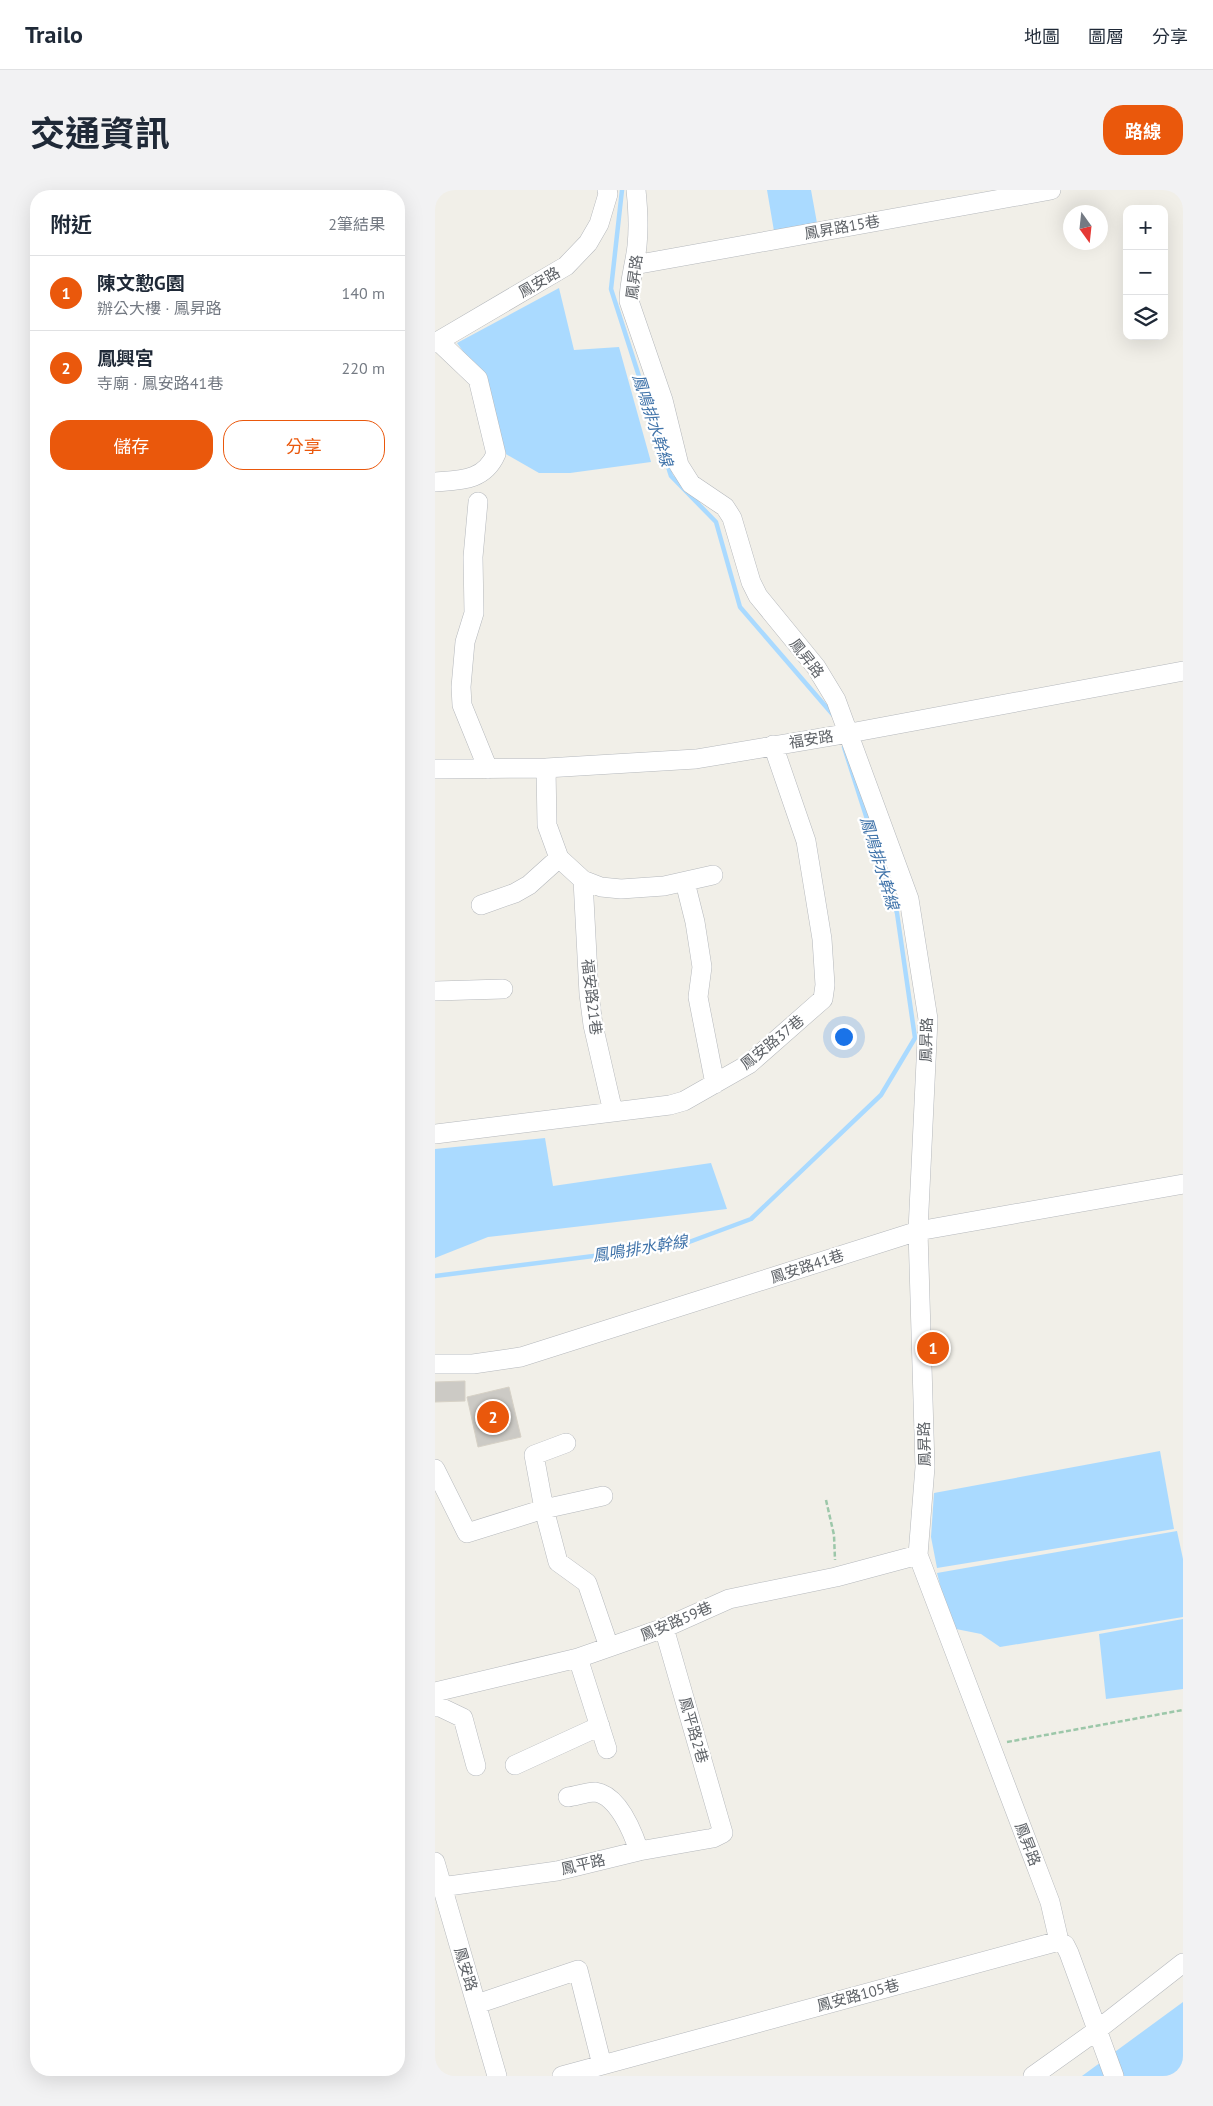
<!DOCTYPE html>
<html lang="zh-TW">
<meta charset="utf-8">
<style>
:root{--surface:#fff;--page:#f2f2f3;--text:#1f2937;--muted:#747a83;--line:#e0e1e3;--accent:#ea580c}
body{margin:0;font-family:"PT Sans","Noto Sans TC",sans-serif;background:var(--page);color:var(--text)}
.controls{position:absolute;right:15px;top:15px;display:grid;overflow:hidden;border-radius:10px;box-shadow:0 5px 20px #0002}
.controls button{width:45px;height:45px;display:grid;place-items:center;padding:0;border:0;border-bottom:1px solid var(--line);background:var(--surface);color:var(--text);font:25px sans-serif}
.compass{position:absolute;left:628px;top:15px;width:45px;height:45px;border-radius:50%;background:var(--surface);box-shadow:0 5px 20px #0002;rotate:165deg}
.you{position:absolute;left:408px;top:846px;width:18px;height:18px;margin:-12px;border:4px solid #fff;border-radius:50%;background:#1a73e8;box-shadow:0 0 0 8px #1a73e833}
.badge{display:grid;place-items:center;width:32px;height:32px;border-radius:50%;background:var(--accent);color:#fff;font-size:16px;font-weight:700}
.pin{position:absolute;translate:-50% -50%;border:2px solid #fff;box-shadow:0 1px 5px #0006}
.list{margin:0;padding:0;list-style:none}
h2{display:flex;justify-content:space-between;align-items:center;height:65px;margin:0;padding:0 20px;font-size:21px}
h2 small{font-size:16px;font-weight:400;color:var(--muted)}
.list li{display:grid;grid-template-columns:32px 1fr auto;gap:15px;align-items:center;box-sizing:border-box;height:75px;padding:0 20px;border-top:1px solid var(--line)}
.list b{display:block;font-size:19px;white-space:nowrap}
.list p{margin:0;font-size:16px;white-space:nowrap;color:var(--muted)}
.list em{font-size:16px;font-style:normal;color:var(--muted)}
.actions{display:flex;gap:10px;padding:15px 20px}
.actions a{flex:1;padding:11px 0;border:1px solid var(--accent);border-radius:20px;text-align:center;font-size:18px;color:var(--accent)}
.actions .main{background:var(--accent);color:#fff}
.icon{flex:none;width:28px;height:28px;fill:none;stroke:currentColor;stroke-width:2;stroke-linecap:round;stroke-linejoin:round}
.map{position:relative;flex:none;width:748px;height:1886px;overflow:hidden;border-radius:20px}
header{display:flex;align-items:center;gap:30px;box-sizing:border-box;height:70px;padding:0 25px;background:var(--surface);border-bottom:1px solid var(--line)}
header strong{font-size:24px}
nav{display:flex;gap:28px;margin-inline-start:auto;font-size:18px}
.intro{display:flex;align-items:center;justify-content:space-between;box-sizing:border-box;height:120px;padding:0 30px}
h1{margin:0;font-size:35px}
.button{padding:12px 22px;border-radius:20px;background:var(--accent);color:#fff;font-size:18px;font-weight:700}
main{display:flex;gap:30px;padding:0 30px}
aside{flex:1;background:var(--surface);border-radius:20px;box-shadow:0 5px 20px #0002}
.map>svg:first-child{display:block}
.water{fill:#aadaff}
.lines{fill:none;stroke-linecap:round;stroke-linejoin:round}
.stream{stroke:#aadaff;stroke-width:4.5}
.building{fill:#cccac5;stroke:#d6d1c6}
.minor-casing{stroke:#b5b8bc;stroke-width:20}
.path{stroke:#9cc7a9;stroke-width:2.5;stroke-dasharray:5 2.5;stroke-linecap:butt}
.minor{stroke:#fff;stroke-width:19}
.labels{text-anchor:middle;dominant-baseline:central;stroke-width:4.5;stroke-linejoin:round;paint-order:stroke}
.street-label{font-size:15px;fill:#5f6368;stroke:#fff}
.water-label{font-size:16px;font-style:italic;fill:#4174aa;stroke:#fff}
</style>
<header>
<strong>Trailo</strong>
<nav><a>地圖</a><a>圖層</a><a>分享</a></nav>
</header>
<div class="intro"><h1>交通資訊</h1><a class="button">路線</a></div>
<main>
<aside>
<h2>附近<small>2筆結果</small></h2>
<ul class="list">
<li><span class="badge">1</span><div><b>陳文懃G園</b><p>辦公大樓 · 鳳昇路</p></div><em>140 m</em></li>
<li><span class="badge">2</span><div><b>鳳興宮</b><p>寺廟 · 鳳安路41巷</p></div><em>220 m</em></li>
</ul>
<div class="actions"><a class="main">儲存</a><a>分享</a></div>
</aside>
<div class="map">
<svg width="748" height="1886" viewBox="0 0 748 1886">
<rect width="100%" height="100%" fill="#f1efe8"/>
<path class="water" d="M 332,0 L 376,0 L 384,44 L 340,47 Z
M 124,98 L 139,160 L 184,157 L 216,272 L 135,283 L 104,283 L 69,263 L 38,175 L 22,153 Z
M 110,948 L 118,996 L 276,973 L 292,1019 L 53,1047 L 0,1068 L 0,959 Z
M 725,1261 L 739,1339 L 502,1378 L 496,1347 L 499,1303 Z
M 742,1341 L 748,1369 L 748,1427 L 565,1457 L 546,1444 L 516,1438 L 502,1383 Z
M 748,1429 L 748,1499 L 671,1509 L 664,1444 Z
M 748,1812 L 748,1886 L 647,1886 Z"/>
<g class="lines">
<path class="stream" d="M 187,0 L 176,99 L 236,286 L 281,332 L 305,417 L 399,526
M 0,1086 L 246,1055 L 316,1029 L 446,905 L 480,848 L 462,723 L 409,557"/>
</g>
<path class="building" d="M 30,1191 L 30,1211 L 0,1212 L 0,1192 Z
M 74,1197 L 86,1247 L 43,1257 L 32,1207 Z"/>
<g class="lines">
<g class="minor-casing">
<path id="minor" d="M 201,0 C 203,19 204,37 202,56 C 200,75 194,92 194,111 L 228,210 L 244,275 L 256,294 L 290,317 L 297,328 L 316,392 L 323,406 L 381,477 L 401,510 L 474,709 L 493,829 L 483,1041 L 490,1277 L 483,1365 L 615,1712 L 624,1751
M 199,75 L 616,0
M 0,153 L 131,76 L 153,53 L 164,34 L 173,4 L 172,0
M 0,292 C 26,290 49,291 61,264 L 43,189 L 3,151
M 43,312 L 38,367 L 39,423 L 30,452 L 26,497 L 27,515 L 53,579
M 111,578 L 112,635 L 124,668 L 148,690 L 166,697 L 186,699 L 229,696 L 278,685
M 0,579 L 111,578 L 261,569 L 415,543 L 748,481
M 148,690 L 154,804 L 158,835 L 178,922
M 250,692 L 260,732 L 267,777 L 263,807 L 280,894
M 46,715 L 80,703 L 94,695 L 124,668
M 0,801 L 68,799
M 0,944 L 235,915 L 249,911 L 314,874 L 388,809 L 390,795 L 387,749 L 371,651 L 338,555
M 0,1174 L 38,1174 L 86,1167 L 483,1041 L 748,994
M 131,1253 L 99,1265 L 109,1319 L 123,1372 L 152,1393 L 174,1457
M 0,1279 L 32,1343 L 109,1319 L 168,1306
M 143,1468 L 172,1559
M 0,1502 L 143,1468 L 229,1438 L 294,1409 L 401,1387 L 483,1365
M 0,1517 L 5,1517 L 28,1528 L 41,1576
M 80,1575 L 165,1536
M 133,1607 C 141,1606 152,1602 160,1602 C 183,1605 198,1643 204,1661
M 0,1672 L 62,1886
M 6,1697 L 122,1681 L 204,1661 L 278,1648 L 288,1643 L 229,1438
M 42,1814 L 143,1780 L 167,1875
M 127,1886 L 624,1751 L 630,1755 L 634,1763 L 679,1886
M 598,1886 L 661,1841 L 748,1773"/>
</g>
<path class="path" d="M 391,1310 L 399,1345 L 400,1370
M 572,1552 L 748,1520"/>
<use href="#minor" class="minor"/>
</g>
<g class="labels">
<g class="street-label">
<text transform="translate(407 37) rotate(-10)">鳳昇路15巷</text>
<text transform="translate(199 87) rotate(-83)">鳳昇路</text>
<text transform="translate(104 92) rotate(-30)">鳳安路</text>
<text transform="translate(372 468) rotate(52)">鳳昇路</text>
<text transform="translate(376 549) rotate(-9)">福安路</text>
<text transform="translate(157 807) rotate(83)">福安路21巷</text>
<text transform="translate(491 850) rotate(-89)">鳳昇路</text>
<text transform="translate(337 852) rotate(-39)">鳳安路37巷</text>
<text transform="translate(372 1076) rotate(-18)">鳳安路41巷</text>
<text transform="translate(489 1254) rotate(-91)">鳳昇路</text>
<text transform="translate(241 1431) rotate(-23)">鳳安路59巷</text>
<text transform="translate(259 1540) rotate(74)">鳳平路2巷</text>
<text transform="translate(593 1654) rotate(69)">鳳昇路</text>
<text transform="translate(148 1674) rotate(-13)">鳳平路</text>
<text transform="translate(31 1779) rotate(73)">鳳安路</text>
<text transform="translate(423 1805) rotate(-15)">鳳安路105巷</text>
</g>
<g class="water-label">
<text transform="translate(218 230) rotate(72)">鳳鳴排水幹線</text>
<text transform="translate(445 673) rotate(73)">鳳鳴排水幹線</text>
<text transform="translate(205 1058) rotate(-9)">鳳鳴排水幹線</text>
</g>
</g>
</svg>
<div class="controls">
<button>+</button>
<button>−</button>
<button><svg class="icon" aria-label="layers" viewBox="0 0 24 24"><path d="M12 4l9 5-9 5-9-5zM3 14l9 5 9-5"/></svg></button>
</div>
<svg class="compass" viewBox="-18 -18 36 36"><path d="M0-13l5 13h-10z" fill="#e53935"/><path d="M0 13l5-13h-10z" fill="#747a83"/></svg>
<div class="you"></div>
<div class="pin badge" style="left:498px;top:1158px">1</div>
<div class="pin badge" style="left:58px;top:1227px">2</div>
</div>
</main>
